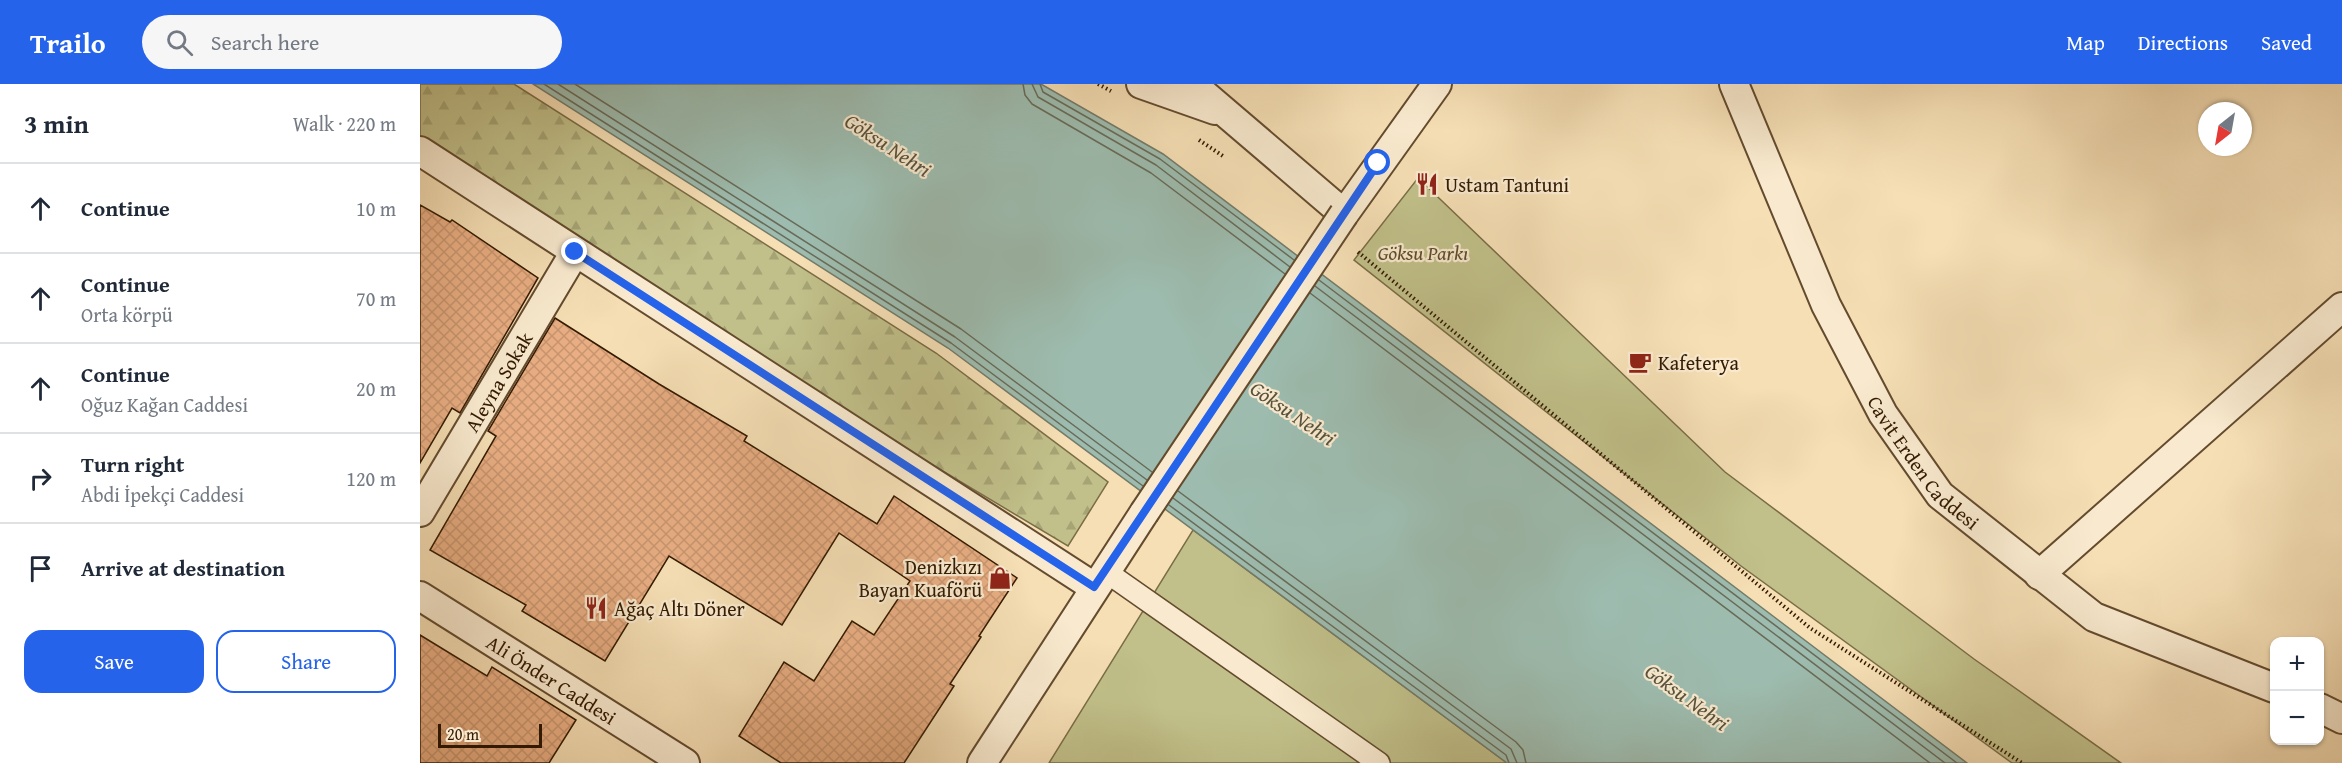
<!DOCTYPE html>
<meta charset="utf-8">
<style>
:root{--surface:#fff;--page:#f6f6f7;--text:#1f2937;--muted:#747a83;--line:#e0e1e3;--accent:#2563eb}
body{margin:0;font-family:"Gentium Book Plus",serif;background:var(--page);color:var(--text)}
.controls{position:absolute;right:18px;bottom:18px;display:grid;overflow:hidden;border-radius:12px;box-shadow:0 2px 4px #0004}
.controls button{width:54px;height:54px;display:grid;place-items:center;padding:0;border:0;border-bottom:2px solid var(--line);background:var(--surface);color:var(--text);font:30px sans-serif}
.compass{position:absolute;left:1778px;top:18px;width:54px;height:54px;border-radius:50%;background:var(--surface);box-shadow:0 2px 4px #0004;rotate:211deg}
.scale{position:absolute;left:18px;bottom:15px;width:104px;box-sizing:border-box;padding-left:6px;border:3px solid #331a01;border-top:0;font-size:16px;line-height:21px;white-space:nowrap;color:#331a01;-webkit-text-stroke:4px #f9eacf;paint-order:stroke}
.stop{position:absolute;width:18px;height:18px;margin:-14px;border:4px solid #2563eb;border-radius:50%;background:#fff}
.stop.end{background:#2563eb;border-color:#fff;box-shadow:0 2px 6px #0008}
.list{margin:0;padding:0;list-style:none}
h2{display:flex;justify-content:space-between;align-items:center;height:78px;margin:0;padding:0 24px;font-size:26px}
h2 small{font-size:20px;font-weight:400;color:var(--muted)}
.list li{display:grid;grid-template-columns:39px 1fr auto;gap:18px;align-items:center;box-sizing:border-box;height:90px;padding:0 24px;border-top:2px solid var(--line)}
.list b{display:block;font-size:22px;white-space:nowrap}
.list p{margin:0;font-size:20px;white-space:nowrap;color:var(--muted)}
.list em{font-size:20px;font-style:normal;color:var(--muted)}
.actions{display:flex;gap:12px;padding:18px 24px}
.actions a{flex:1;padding:14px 0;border:2px solid var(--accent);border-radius:18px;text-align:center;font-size:21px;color:var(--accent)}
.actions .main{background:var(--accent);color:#fff}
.icon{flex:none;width:33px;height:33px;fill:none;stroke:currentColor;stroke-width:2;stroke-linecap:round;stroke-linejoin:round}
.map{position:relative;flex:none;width:1922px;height:679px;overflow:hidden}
header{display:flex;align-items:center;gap:36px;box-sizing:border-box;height:84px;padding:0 30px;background:var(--accent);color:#fff}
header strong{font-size:28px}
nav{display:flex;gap:33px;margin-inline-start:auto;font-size:21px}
.search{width:420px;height:54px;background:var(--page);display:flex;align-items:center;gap:15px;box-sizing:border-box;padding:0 21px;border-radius:33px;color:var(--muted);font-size:22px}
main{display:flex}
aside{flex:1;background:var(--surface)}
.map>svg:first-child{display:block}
.forest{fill:url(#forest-firs);stroke:#7a6d46;stroke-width:1.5}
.park{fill:#c1c08a;stroke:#7a6d46;stroke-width:1.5}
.water{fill:#9dbcaf;stroke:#737b69;stroke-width:1.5}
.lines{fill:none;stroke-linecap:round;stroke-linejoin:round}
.shore{stroke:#686b58;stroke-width:1.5}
.building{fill:url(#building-cross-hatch);stroke:#331a01;stroke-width:1.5}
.pedestrian-casing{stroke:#644b2e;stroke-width:24}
.minor-casing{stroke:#644b2e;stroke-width:32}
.path{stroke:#331a01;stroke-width:4;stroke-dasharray:1.5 3;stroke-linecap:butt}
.pedestrian{stroke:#f9eacf;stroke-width:21}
.minor{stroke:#f9eacf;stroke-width:28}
.minor-bridge-casing{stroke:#644b2e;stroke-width:32;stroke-linecap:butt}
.minor-bridge{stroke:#f9eacf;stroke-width:28}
.route{stroke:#2563eb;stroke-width:8}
.labels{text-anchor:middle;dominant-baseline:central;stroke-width:4.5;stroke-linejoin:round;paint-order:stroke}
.poi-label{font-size:20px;fill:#331a01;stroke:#f9eacf;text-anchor:start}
.park-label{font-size:20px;font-style:italic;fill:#5e4c2a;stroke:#f9eacf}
.street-label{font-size:20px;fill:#331a01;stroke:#f9eacf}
.water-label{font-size:21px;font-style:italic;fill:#58533e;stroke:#f9eacf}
</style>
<header>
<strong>Trailo</strong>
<div class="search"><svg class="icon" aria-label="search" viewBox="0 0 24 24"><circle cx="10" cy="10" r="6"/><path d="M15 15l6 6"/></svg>Search here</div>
<nav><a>Map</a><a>Directions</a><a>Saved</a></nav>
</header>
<main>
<aside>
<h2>3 min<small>Walk · 220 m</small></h2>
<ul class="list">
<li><svg class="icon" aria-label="ahead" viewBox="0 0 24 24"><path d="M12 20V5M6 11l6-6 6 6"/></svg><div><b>Continue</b></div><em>10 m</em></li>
<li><svg class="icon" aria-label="ahead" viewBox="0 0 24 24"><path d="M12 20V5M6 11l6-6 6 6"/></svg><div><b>Continue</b><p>Orta körpü</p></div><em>70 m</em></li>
<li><svg class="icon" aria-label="ahead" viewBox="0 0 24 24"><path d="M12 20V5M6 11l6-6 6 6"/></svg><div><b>Continue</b><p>Oğuz Kağan Caddesi</p></div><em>20 m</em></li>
<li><svg class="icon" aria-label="right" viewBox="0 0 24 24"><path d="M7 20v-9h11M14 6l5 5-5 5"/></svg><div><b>Turn right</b><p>Abdi İpekçi Caddesi</p></div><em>120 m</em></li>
<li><svg class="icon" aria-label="arrive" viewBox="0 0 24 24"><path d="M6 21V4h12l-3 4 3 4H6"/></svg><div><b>Arrive at destination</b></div></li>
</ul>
<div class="actions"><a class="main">Save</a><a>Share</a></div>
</aside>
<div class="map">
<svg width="1922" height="679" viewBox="0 0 1922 679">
<defs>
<pattern id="forest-firs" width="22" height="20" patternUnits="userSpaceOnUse" patternTransform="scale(1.5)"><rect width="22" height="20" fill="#c1c08a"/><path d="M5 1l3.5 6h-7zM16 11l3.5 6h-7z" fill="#a6a475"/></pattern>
<pattern id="building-cross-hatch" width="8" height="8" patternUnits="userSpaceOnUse" patternTransform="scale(1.5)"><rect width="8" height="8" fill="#e9ae83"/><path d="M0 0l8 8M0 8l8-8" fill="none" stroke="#c8956f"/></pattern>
</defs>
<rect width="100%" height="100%" fill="#f6dfb5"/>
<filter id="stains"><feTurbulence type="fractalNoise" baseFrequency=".00333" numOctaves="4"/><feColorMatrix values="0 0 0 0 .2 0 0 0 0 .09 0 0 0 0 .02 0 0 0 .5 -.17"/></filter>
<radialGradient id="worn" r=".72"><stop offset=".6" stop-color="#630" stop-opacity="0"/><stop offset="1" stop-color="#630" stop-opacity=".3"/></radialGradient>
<path class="forest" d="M 0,0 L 94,0 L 516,269 L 688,398 L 648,462 L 0,74 Z"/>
<path class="park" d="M 998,94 L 1305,388 L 1554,575 L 1701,679 L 1592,679 L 1321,482 L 934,176 Z
M 773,446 L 1087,679 L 629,679 Z"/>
<path class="water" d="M 113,0 L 621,0 L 743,70 L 1547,679 L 1087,679 L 528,264 Z"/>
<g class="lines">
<path class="shore" d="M 124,0 L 531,259 L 723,402
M 138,0 L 535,253 L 727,396
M 155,0 L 541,245 L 732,388
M 603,0 L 605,11 L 612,20 L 731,89 L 865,190
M 612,0 L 618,13 L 736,81 L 870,183
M 620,0 L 623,8 L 740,75 L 874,176
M 899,196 L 1537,679
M 895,202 L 1525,679
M 890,209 L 1510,679
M 758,407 L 1096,658 L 1103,666 L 1106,679
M 753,414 L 1091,665 L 1097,679
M 749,421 L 1086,671 L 1089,679"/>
</g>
<path class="building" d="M 0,121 L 30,138 L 32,136 L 118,194 L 40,329 L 32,324 L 0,379 Z
M 135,234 L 239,300 L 327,352 L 324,357 L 457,440 L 474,412 L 597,494 L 559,552 L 561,553 L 530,600 L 534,602 L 484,679 L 361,679 L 319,652 L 364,578 L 394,597 L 432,537 L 454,551 L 490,497 L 419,449 L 362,541 L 249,472 L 185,577 L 102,527 L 106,521 L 10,466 L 76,352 L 68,347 Z
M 0,551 L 67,592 L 72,583 L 156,636 L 129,679 L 0,679 Z"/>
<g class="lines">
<g class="pedestrian-casing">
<path id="pedestrian" d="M 685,487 L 959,679"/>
</g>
<g class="minor-casing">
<g id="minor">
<path d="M 721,0 L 795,26"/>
<path d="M 772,0 L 924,130 L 1017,0"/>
<path id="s1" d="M 1314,0 L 1406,221 L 1463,330 L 1520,411 L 1674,533 L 1854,604"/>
<path d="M 0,67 L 674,503"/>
<path id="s2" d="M 0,428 L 155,168"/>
<path d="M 1619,491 L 1922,223"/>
<path id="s3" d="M 0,512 L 265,679"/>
<path d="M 1900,624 L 1922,635"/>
<path d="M 562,679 L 724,429"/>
</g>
</g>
<path class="path" d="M 678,0 L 691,7
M 779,56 L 803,72
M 938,168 L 1390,544 L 1602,679"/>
<use href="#pedestrian" class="pedestrian"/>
<use href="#minor" class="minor"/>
<g class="minor-bridge-casing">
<path id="minor-bridge" d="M 724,429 L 924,130"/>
</g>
<use href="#minor-bridge" class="minor-bridge"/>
</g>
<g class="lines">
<path class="route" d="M 155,168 L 674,503 L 958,79"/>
</g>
<defs>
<g id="restaurant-bare" transform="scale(1.8)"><path d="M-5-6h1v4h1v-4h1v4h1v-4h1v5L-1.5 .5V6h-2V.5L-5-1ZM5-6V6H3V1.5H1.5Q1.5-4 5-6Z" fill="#8f2418" stroke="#f9eacf" stroke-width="2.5" paint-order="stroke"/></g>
<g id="cafe-bare" transform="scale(1.8)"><path d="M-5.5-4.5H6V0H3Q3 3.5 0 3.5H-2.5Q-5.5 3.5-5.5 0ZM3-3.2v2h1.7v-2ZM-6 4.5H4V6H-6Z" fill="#8f2418" stroke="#f9eacf" stroke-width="2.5" paint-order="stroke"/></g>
<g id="shop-bare" transform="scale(1.8)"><path d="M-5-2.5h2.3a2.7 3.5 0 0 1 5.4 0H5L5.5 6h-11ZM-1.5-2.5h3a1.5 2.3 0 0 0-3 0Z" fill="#8f2418" stroke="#f9eacf" stroke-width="2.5" paint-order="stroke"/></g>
</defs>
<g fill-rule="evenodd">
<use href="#restaurant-bare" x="1007" y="100"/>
<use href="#cafe-bare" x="1220" y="278"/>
<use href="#shop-bare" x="580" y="494"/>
<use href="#restaurant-bare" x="176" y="524"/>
</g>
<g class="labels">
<g class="poi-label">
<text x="1025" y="100">Ustam Tantuni</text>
<text x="1238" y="278">Kafeterya</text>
<text x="562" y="482" text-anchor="end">Denizkızı<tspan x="562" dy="23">Bayan Kuaförü</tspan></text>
<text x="194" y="524">Ağaç Altı Döner</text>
</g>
<g class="park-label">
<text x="1003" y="168">Göksu Parkı</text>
</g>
<g class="street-label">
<text stroke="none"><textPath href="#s2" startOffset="152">Aleyna Sokak</textPath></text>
<text stroke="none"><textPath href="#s1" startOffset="426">Cavit Erden Caddesi</textPath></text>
<text stroke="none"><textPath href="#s3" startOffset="156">Ali Önder Caddesi</textPath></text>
</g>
<g class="water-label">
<text transform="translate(468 61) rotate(33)">Göksu Nehri</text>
<text transform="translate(873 329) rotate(34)">Göksu Nehri</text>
<text transform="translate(1267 613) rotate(36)">Göksu Nehri</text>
</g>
</g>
<rect width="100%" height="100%" filter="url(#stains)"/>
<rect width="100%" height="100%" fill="url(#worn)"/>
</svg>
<div class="controls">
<button>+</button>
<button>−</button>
</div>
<svg class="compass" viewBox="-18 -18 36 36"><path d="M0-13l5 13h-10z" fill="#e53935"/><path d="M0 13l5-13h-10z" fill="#747a83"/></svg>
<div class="scale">20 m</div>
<div class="stop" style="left:958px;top:79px"></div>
<div class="stop end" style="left:155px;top:168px"></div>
</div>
</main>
